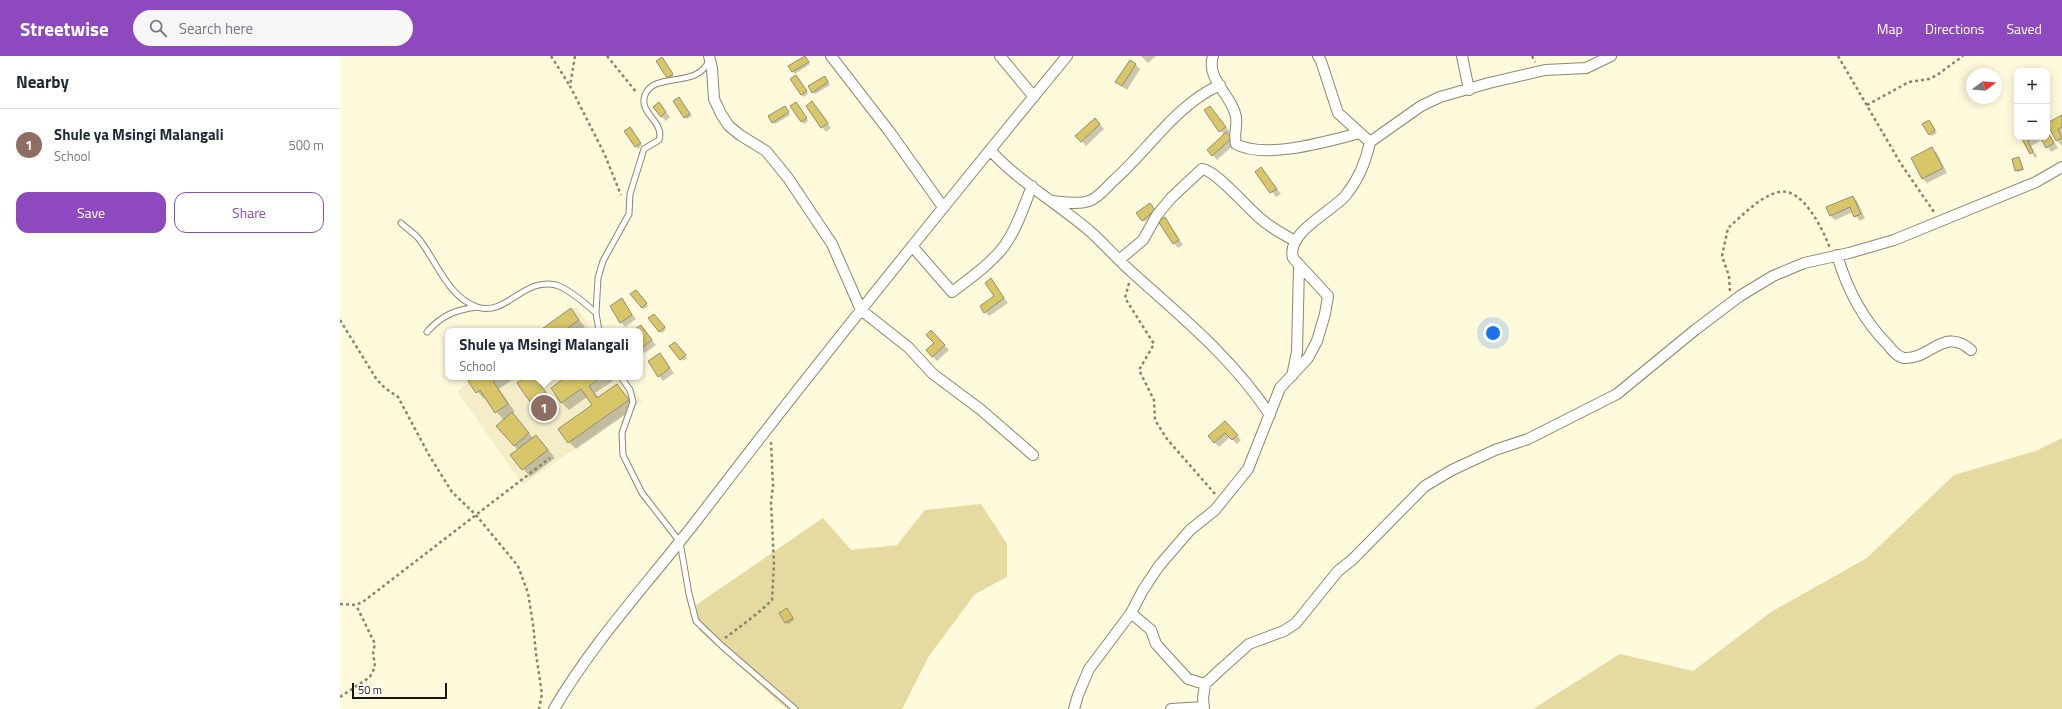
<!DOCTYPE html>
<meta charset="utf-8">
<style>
:root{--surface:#fff;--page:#f6f6f7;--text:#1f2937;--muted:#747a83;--line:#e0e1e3;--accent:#8d49bd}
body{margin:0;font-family:"Titillium Web",sans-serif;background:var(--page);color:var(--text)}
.controls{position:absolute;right:12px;top:12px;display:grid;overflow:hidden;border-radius:8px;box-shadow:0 2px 10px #0003}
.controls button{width:36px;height:36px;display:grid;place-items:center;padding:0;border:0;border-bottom:1px solid var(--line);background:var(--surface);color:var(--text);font:20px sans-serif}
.compass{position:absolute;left:1626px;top:12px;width:36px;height:36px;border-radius:50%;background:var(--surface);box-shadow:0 2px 10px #0003;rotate:74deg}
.scale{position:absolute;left:12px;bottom:10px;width:95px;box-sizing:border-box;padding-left:4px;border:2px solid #18160c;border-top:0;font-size:11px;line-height:14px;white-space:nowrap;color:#18160c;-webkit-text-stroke:3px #fff;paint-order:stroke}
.you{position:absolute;left:1153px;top:277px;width:14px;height:14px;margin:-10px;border:3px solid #fff;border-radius:50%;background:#1a73e8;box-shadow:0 0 0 6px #1a73e833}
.badge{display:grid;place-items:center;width:26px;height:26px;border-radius:50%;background:var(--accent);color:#fff;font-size:13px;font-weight:700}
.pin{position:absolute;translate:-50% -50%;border:2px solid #fff;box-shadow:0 1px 4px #0006}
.popup{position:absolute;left:105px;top:272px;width:198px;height:52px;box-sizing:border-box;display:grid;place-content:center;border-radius:8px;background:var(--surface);filter:drop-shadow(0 1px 3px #0005);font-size:13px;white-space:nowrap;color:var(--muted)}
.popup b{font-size:15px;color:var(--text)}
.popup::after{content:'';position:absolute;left:50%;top:100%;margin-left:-8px;border:8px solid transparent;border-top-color:var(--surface)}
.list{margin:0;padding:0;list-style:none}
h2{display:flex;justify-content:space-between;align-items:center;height:52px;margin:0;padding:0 16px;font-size:17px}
h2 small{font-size:13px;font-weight:400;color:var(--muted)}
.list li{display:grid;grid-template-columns:26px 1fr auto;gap:12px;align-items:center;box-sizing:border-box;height:72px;padding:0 16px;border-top:1px solid var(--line)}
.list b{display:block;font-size:15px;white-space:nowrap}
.list p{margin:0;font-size:13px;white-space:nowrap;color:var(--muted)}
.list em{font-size:13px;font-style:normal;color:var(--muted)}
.actions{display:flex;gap:8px;padding:12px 16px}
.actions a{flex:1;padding:9px 0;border:1px solid var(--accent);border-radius:12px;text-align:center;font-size:14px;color:var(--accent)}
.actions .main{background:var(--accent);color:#fff}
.icon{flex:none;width:22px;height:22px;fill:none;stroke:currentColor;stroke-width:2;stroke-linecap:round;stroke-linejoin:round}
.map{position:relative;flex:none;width:1722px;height:653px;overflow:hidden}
header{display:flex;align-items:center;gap:24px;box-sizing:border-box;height:56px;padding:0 20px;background:var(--accent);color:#fff}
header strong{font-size:19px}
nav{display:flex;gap:22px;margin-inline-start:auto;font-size:14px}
.search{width:280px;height:36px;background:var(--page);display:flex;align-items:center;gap:10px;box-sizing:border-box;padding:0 14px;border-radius:22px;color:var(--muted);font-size:15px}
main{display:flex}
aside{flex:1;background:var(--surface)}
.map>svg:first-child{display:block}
.built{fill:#f4edc8}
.green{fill:#e5daa0}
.shadow{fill:#0003}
.building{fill:#d8c668;stroke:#938e73}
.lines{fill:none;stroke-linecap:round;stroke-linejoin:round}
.lane-casing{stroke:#8c876d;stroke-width:7}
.street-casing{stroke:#8c876d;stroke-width:12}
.path{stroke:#888471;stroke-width:2.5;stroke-dasharray:3 3;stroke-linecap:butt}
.lane{stroke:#fff;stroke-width:5}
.street{stroke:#fff;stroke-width:10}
</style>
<header>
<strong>Streetwise</strong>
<div class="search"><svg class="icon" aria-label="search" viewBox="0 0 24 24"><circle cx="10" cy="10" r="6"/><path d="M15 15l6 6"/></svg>Search here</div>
<nav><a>Map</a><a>Directions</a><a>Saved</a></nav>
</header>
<main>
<aside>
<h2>Nearby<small></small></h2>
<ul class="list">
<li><span class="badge" style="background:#8d6e63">1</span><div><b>Shule ya Msingi Malangali</b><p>School</p></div><em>500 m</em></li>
</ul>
<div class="actions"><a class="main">Save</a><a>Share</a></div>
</aside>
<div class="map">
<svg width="1722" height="653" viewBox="0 0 1722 653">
<rect width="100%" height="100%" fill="#fffadc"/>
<path class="built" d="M 236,251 L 253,275 L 202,275 Z
M 137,321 L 285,321 L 302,345 L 183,429 L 117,335 Z"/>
<path class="green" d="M 1722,382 L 1722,653 L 1193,653 L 1280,598 L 1353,615 L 1431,556 L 1527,502 L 1614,419 L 1696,395 Z
M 641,448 L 667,488 L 667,521 L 635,538 L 589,600 L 562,653 L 447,653 L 359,574 L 356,549 L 483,462 L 511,494 L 557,489 L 585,454 Z"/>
<path class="shadow" d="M 801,0 L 816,0 L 808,7 Z
M 465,1 L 470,8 L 455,18 L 450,10 Z
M 324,5 L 334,20 L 330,23 L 328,21 Z
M 796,9 L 800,13 L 787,34 L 776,26 Z
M 457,22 L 468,38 L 463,41 L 451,23 Z
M 487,23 L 490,29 L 475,38 L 473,36 Z
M 339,42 L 352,60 L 347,63 L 345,61 Z
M 319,48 L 330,61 L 326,65 L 321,60 Z
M 458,49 L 468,65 L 464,68 L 451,50 Z
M 476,51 L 491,72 L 486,76 L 482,71 Z
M 870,51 L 890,76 L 887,78 L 896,87 L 877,104 L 868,94 L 884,79 L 865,54 Z
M 447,53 L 450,59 L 435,68 L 433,66 Z
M 1722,60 L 1722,89 L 1721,89 L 1717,85 L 1708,67 Z
M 755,63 L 764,73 L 746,90 L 737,80 Z
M 1591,67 L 1597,77 L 1592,80 L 1590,78 Z
M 290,72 L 302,89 L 298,93 L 286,75 Z
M 1707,74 L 1718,92 L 1711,96 L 1703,83 L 1691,90 L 1697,100 L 1695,102 L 1683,83 L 1687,81 L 1707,81 Z
M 1592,93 L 1597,97 L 1607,117 L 1587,127 L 1583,123 Z
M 1679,102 L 1684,114 L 1678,116 L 1676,114 Z
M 921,112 L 941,138 L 936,141 L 916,116 Z
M 1513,141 L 1517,145 L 1525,162 L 1520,165 L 1513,156 L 1495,164 L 1490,159 Z
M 810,148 L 817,157 L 804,166 L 802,164 Z
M 825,162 L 843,189 L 838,192 L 834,187 Z
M 651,224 L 668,247 L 649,260 L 645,256 L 655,240 Z
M 296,235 L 308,250 L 304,253 L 292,239 Z
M 282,244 L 296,263 L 285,271 L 281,266 Z
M 231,254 L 245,271 L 241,275 L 201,275 Z
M 316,261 L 326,273 L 322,277 L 320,275 Z
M 300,270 L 316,289 L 305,297 L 300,292 L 300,275 L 294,275 Z
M 596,280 L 609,294 L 597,305 L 587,294 L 595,287 Z
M 337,289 L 347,302 L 343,305 L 341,303 Z
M 320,298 L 334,317 L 323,325 L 319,320 Z
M 136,321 L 176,321 L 159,333 L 175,356 L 172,358 L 193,382 L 196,380 L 203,387 L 215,402 L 190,421 L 172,399 L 178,394 L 158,370 L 164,365 L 146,342 L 144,343 L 129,326 Z
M 187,321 L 194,321 L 216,350 L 203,359 L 178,327 Z
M 212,321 L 219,321 L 215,324 Z
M 227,321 L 270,321 L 273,325 L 255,337 L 259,342 L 277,329 L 295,352 L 236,393 L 229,386 L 253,349 L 247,341 L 229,354 L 222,347 L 212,332 Z
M 889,371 L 901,384 L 897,388 L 890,381 L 879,391 L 874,386 Z
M 448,556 L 454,564 L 448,568 L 446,566 Z"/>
<path class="building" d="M 465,0 L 469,6 L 452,16 L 448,10 Z
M 322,1 L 333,18 L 327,22 L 316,5 Z
M 790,4 L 796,8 L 782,30 L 775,26 Z
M 456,19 L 467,35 L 461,39 L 450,23 Z
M 485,20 L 488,26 L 472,37 L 468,30 Z
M 339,41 L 350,58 L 344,62 L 333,45 Z
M 472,45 L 488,67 L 481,72 L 466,50 Z
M 319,46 L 326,56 L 321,61 L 313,51 Z
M 456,46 L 467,62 L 461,66 L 450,50 Z
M 445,50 L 449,56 L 432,67 L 428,60 Z
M 870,50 L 886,71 L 879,76 L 864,54 Z
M 1722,59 L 1722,71 L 1718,73 L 1722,82 L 1716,85 L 1707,67 Z
M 755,62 L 760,68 L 741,86 L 735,80 Z
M 1589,64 L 1595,74 L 1589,79 L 1582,68 Z
M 290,71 L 301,87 L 295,91 L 284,75 Z
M 1707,75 L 1714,87 L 1706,92 L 1700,81 L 1707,81 Z
M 886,76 L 892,82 L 872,100 L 867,94 Z
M 1685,81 L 1694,81 L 1688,85 L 1693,96 L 1690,98 L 1682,83 Z
M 1592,91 L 1603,112 L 1582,123 L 1571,102 Z
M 1679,101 L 1683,113 L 1675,115 L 1672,103 Z
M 921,111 L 937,133 L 930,137 L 915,116 Z
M 1513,140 L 1521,158 L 1514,161 L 1510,151 L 1490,160 L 1486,151 Z
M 810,147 L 815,154 L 802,165 L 796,157 Z
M 825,161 L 839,184 L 833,188 L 818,165 Z
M 651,222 L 664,242 L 644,257 L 640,250 L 654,240 L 645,227 Z
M 296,234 L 307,247 L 302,252 L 290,238 Z
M 282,242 L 292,259 L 280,267 L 270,250 Z
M 231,252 L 239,264 L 224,275 L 199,275 Z
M 314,258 L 325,271 L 319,276 L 308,262 Z
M 301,269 L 312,284 L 300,293 L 300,275 L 292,275 Z
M 591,274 L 605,289 L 592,301 L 586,294 L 594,287 L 586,279 Z
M 335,286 L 346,299 L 340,304 L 329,290 Z
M 320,297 L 330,312 L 318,321 L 308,305 Z
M 134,321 L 159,321 L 153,325 L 168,348 L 155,357 L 140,334 L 136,337 L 128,325 Z
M 185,321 L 195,321 L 210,342 L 195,353 L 177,327 Z
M 226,321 L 261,321 L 249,330 L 257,342 L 277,328 L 289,344 L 228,387 L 218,373 L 252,349 L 241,333 L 221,347 L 211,332 Z
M 172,356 L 189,377 L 174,390 L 156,370 Z
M 885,365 L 898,379 L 892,384 L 885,377 L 874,387 L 868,380 Z
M 196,379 L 208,394 L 182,414 L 170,399 Z
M 447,552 L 453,562 L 445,567 L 439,557 Z"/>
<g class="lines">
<g class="lane-casing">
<path id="lane" d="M 61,167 C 66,172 74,177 79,183 C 97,206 108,241 137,251 C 166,261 183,221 216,229 C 229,233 246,248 256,257
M 259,275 L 256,257 L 258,222 L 263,205 L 289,158 L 290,138 L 304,93 L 319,84 C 325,65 298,58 305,39 C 314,15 359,33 369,4
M 87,276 C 102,259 115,254 137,251
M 281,321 L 290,334 L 293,346 L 282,377 L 283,399 L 302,437 L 340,486 L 349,538 L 356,565 L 382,590 L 455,653"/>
</g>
<g class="street-casing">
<path id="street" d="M 369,0 L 372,12 L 374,43 L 381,58 L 389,70 L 400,79 L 426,95 L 448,122 L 492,188 L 521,254 L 568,291 L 593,318 L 640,353 L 693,399
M 491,0 L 549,75 L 603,151
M 660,0 L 694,41
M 873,0 C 866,22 889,37 895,57 C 899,67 893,77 896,88 C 925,104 989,85 1020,77
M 1122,0 L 1129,34
M 1030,86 L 1081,50 L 1100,41 L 1149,27 L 1205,14 L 1246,12 L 1271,0
M 651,95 C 680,127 719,148 752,177 C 767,191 780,206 795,219 C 844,263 893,303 930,359
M 712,145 C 723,146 737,149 749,145 C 758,142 765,133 772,126 C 808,95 835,49 880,29
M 572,190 L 612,236 C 629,223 652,207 665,189 C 677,172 684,150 692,130
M 1497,199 C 1507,233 1523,264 1548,289 C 1552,294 1557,301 1564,302 C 1590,304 1604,270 1631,294
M 779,204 L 803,184 L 817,159 L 831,142 L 862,113 C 876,114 908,153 921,163 C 931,172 943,178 955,185
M 952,320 L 957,296 L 959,210
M 791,557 L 811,574 L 816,588 L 848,623 L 865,628
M 214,653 C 255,583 311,524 360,460 C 479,304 602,152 727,0
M 734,653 L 738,639 L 749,613 L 791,557 L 803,534 L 819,510 L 850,474 L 875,454 L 908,413 L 940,332 L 968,302 L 977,285 L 985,258 L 988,240 L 953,202 C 946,176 992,156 1006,139 C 1018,124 1026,105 1030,86 L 998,57 L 981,5 L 978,0
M 831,653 L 864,651
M 864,653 L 863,642 L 865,628 L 880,614 L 909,588 L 944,575 L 956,567 L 998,515 L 1012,504 L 1085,430 L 1112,414 L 1155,394 L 1188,383 L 1277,338 L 1355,274 L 1400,240 L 1433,220 L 1464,207 L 1509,197 L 1554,184 L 1696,126 L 1722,111"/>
</g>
<path class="path" d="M 211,0 L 230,30
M 235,0 L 230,30 L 264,97 L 281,139
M 267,0 L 297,37
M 1192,0 L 1195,6
M 1498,0 L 1561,108 L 1594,156
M 1527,49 L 1569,26 L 1589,23 L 1597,19 L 1623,0
M 789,227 L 785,242 L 814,288 L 799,314 L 814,344 L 815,364 L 827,383 L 875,438
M 1390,235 L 1389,220 L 1382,200 L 1388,172 C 1402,160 1420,140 1439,136 C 1463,131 1483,174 1490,192
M 0,264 L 37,324 L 45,332 L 58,341 L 89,399 L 112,436 L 136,459 L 178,510 L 188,537 L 193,568 L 196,598 L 202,638 L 199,653
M 0,548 L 16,549 L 24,545 L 210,402
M 385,582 C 401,570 418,558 432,544 L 434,508 L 431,446 L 433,430 L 431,386
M 0,641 L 30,621 L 35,611 L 33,596 L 35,588 L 16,549"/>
<use href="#lane" class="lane"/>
<use href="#street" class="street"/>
</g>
</svg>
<div class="controls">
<button>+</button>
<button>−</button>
</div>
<svg class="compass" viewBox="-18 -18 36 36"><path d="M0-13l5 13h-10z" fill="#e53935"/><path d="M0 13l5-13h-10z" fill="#747a83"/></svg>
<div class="scale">50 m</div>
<div class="you"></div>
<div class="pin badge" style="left:204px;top:352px;background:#8d6e63">1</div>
<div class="popup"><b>Shule ya Msingi Malangali</b>School</div>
</div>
</main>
